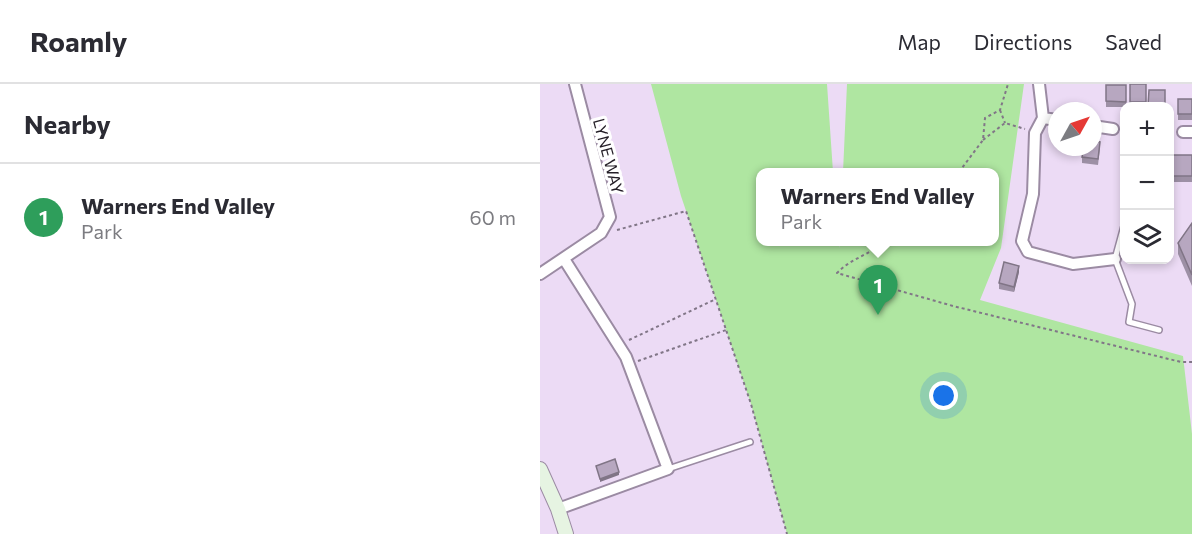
<!DOCTYPE html>
<meta charset="utf-8">
<style>
:root{--surface:#fff;--page:#f7f7f7;--text:#2b2b33;--muted:#7c7c81;--line:#e1e1e2;--accent:#b45309}
body{margin:0;font-family:Commissioner,sans-serif;background:var(--page);color:var(--text)}
.controls{position:absolute;right:18px;top:18px;display:grid;overflow:hidden;border-radius:12px;box-shadow:0 3px 9px #0003}
.controls button{width:54px;height:54px;display:grid;place-items:center;padding:0;border:0;border-bottom:2px solid var(--line);background:var(--surface);color:var(--text);font:30px sans-serif}
.compass{position:absolute;left:508px;top:18px;width:54px;height:54px;border-radius:50%;background:var(--surface);box-shadow:0 3px 9px #0003;rotate:50deg}
.you{position:absolute;left:404px;top:312px;width:21px;height:21px;margin:-15px;border:4px solid #fff;border-radius:50%;background:#1a73e8;box-shadow:0 0 0 9px #1a73e833}
.badge{display:grid;place-items:center;width:39px;height:39px;border-radius:50%;background:var(--accent);color:#fff;font-size:20px;font-weight:700}
.pin{position:absolute;translate:-50% -50px;filter:drop-shadow(0 2px 3px #0008)}
.pin::after{content:'';position:absolute;top:32px;width:21px;height:18px;background:inherit;clip-path:polygon(0 0,100% 0,50% 100%)}
.popup{position:absolute;left:216px;top:84px;width:243px;height:78px;box-sizing:border-box;display:grid;place-content:center;border-radius:12px;background:var(--surface);filter:drop-shadow(0 2px 4px #0005);font-size:20px;white-space:nowrap;color:var(--muted)}
.popup b{font-size:22px;color:var(--text)}
.popup::after{content:'';position:absolute;left:50%;top:100%;margin-left:-12px;border:12px solid transparent;border-top-color:var(--surface)}
.list{margin:0;padding:0;list-style:none}
h2{display:flex;justify-content:space-between;align-items:center;height:78px;margin:0;padding:0 24px;font-size:26px}
h2 small{font-size:20px;font-weight:400;color:var(--muted)}
.list li{display:grid;grid-template-columns:39px 1fr auto;gap:18px;align-items:center;box-sizing:border-box;height:108px;padding:0 24px;border-top:2px solid var(--line)}
.list b{display:block;font-size:22px;white-space:nowrap}
.list p{margin:0;font-size:20px;white-space:nowrap;color:var(--muted)}
.list em{font-size:20px;font-style:normal;color:var(--muted)}
.icon{flex:none;width:33px;height:33px;fill:none;stroke:currentColor;stroke-width:2;stroke-linecap:round;stroke-linejoin:round}
.map{position:relative;flex:none;width:652px;height:450px;overflow:hidden}
header{display:flex;align-items:center;gap:36px;box-sizing:border-box;height:84px;padding:0 30px;background:var(--surface);border-bottom:2px solid var(--line)}
header strong{font-size:28px}
nav{display:flex;gap:33px;margin-inline-start:auto;font-size:21px}
main{display:flex}
aside{flex:1;background:var(--surface)}
.map>svg:first-child{display:block}
.green{fill:#afe6a1}
.lines{fill:none;stroke-linecap:round;stroke-linejoin:round}
.lane-casing{stroke:#9b8ba3;stroke-width:8}
.street-casing{stroke:#9b8ba3;stroke-width:14}
.secondary-casing{stroke:#9b8ba3;stroke-width:16}
.path{stroke:#817687;stroke-width:2;stroke-dasharray:3 3;stroke-linecap:butt}
.lane{stroke:#fff;stroke-width:5}
.street{stroke:#fff;stroke-width:10}
.secondary{stroke:#e6f4e2;stroke-width:14}
.wall{fill:#9d90a5}
.shaded-wall{fill:#807586}
.building{fill:#b7a7c0;stroke:#807586;stroke-width:1.5}
.labels{text-anchor:middle;dominant-baseline:central;stroke-width:6;stroke-linejoin:round;paint-order:stroke}
.street-label{font-size:16px;fill:#241e27;stroke:#fff}
</style>
<header>
<strong>Roamly</strong>
<nav><a>Map</a><a>Directions</a><a>Saved</a></nav>
</header>
<main>
<aside>
<h2>Nearby<small></small></h2>
<ul class="list">
<li><span class="badge" style="background:#2e9e5b">1</span><div><b>Warners End Valley</b><p>Park</p></div><em>60 m</em></li>
</ul>
</aside>
<div class="map">
<svg width="652" height="450" viewBox="0 0 652 450">
<rect width="100%" height="100%" fill="#ecdbf5"/>
<path class="green" d="M 111,0 L 287,0 L 293,88 L 221,88 L 221,158 L 299,158 L 300,164 L 300,158 L 455,158 L 455,88 L 303,88 L 307,0 L 484,0 L 461,164 L 440,216 L 643,272 L 652,350 L 652,450 L 247,450 L 211,320 L 141,112 Z"/>
<g class="lines">
<g class="lane-casing">
<path id="lane" d="M 584,142 L 575,175 L 592,220 L 589,238 L 619,246
M 128,385 L 210,358"/>
</g>
<g class="street-casing">
<path id="street" d="M 499,0 L 503,34 L 495,49 L 493,110 L 482,157 L 488,168 L 533,180 L 575,175
M 503,34 L 517,36
M 553,42 L 573,45
M 643,48 L 652,48
M 0,190 L 61,149 L 70,133 L 35,0
M 18,425 L 128,385 L 86,273 L 24,175"/>
</g>
<g class="secondary-casing">
<path id="secondary" d="M 0,385 L 18,425 L 26,450"/>
</g>
<path class="path" d="M 460,26 L 465,39
M 443,56 L 465,39 L 485,45
M 419,88 L 443,56 L 445,34 L 460,26 L 468,0
M 77,146 L 146,127 L 211,320 L 247,450
M 344,158 C 329,171 310,175 297,189 L 413,222 L 641,278 L 652,278
M 89,256 L 176,215
M 98,277 L 186,246"/>
<use href="#lane" class="lane"/>
<use href="#street" class="street"/>
<use href="#secondary" class="secondary"/>
</g>
<path class="wall" d="M 590,0 L 606,0 L 606,22 L 590,22 Z
M 566,1 L 586,1 L 586,22 L 585,22 L 585,23 L 566,23 Z
M 638,15 L 652,15 L 652,36 L 638,36 Z
M 560,64 L 558,81 L 542,79 L 542,73 Z
M 633,71 L 652,71 L 652,98 L 633,98 Z
M 652,139 L 652,202 L 638,170 L 638,159 Z
M 479,188 L 474,208 L 459,205 L 459,199 Z"/>
<path class="shaded-wall" d="M 479,182 L 479,188 L 474,208 L 474,203 Z
M 79,388 L 79,391 L 60,398 L 60,395 Z"/>
<path class="building" d="M 590,0 L 606,0 L 606,18 L 590,18 Z
M 566,1 L 586,1 L 586,18 L 566,17 Z
M 609,6 L 625,6 L 625,22 L 608,22 Z
M 638,15 L 652,15 L 652,30 L 638,30 Z
M 553,57 L 560,58 L 558,75 L 542,73 L 544,63 L 553,63 Z
M 633,71 L 652,71 L 652,92 L 633,92 Z
M 652,139 L 652,191 L 638,159 Z
M 464,178 L 479,182 L 474,203 L 459,199 Z
M 75,375 L 79,388 L 60,395 L 56,382 Z"/>
<g class="labels">
<g class="street-label">
<text transform="translate(69 72) rotate(75)">LYNE WAY</text>
</g>
</g>
</svg>
<div class="controls">
<button>+</button>
<button>−</button>
<button><svg class="icon" aria-label="layers" viewBox="0 0 24 24"><path d="M12 4l9 5-9 5-9-5zM3 14l9 5 9-5"/></svg></button>
</div>
<svg class="compass" viewBox="-18 -18 36 36"><path d="M0-13l5 13h-10z" fill="#e53935"/><path d="M0 13l5-13h-10z" fill="#7c7c81"/></svg>
<div class="you"></div>
<div class="pin badge" style="left:338px;top:231px;background:#2e9e5b">1</div>
<div class="popup"><b>Warners End Valley</b>Park</div>
</div>
</main>
